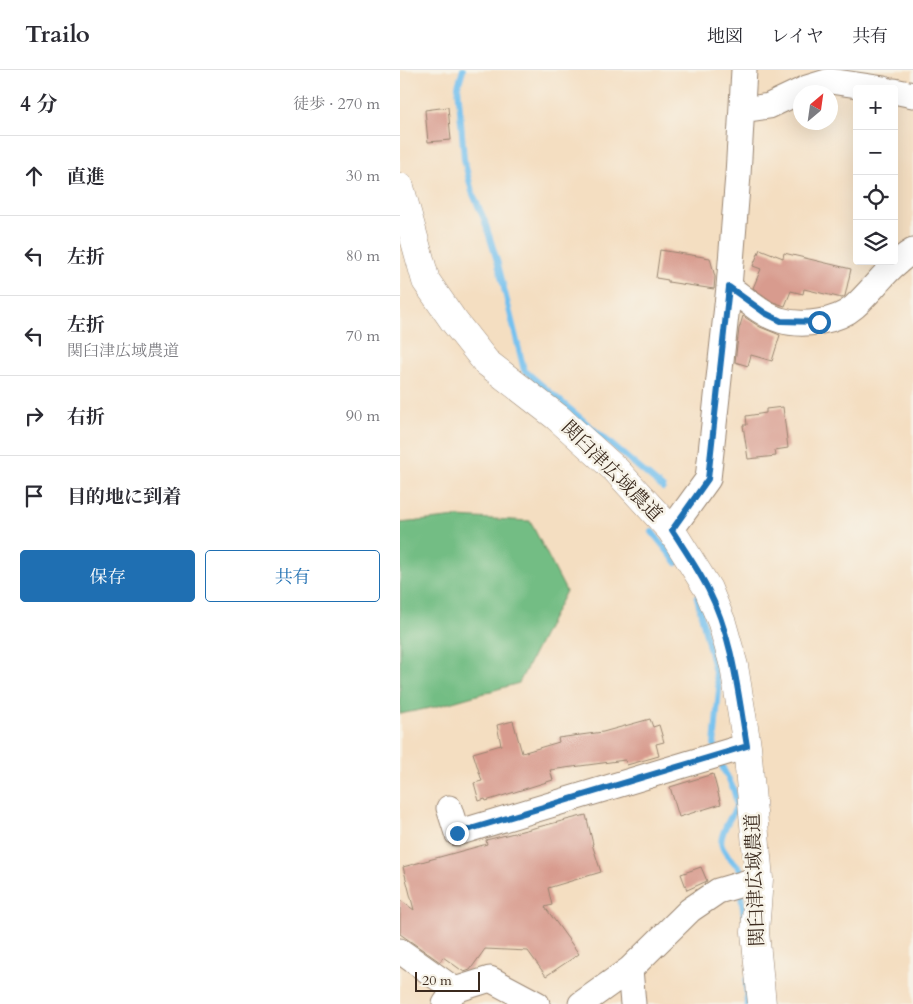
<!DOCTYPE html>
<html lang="ja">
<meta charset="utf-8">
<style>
:root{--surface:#fff;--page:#f7f7f7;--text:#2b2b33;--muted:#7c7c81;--line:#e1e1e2;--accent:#1f6fb2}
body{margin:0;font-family:Cardo,"Noto Serif JP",serif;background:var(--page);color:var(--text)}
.controls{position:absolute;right:15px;top:15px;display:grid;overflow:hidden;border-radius:5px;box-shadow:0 5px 20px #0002}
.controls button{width:45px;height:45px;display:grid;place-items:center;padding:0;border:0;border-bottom:1px solid var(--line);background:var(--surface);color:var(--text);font:25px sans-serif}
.compass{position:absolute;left:393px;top:15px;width:45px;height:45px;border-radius:50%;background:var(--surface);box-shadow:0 5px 20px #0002;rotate:29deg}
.scale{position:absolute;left:15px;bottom:12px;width:65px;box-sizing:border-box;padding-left:5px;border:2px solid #3b2a1e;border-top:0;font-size:14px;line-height:18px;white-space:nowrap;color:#3b2a1e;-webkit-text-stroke:4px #f7f3e8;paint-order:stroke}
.stop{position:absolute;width:15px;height:15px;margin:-11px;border:4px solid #1f6fb2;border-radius:50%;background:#fff}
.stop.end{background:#1f6fb2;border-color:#fff;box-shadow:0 1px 5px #0008}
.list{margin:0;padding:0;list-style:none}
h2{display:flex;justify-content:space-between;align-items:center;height:65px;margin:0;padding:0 20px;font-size:21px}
h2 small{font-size:16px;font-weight:400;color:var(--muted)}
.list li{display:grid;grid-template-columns:32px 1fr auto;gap:15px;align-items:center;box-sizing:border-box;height:80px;padding:0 20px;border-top:1px solid var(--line)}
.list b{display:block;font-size:19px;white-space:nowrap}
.list p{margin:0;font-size:16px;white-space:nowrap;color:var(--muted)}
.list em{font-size:16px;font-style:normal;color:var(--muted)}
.actions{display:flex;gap:10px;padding:15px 20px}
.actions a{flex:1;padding:11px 0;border:1px solid var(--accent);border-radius:5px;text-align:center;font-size:18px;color:var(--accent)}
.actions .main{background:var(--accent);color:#fff}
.icon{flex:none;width:28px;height:28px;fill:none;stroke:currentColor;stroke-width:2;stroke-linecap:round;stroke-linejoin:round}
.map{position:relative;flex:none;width:513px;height:934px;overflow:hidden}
header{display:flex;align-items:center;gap:30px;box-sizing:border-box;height:70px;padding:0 25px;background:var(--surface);border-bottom:1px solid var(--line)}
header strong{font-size:24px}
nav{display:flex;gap:28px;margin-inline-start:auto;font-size:18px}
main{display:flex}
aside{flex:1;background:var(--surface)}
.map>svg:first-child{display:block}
.forest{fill:#73bd84;stroke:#577451}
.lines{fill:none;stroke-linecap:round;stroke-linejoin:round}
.stream{stroke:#75c1ef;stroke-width:6}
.building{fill:#d89b8e}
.minor-casing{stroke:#988470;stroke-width:27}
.tertiary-casing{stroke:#988470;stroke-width:29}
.minor{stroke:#fff;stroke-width:25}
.tertiary{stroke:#fff;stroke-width:28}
.route{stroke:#1f6fb2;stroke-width:6}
.labels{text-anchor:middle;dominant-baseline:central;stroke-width:5;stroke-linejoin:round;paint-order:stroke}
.street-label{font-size:19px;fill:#3b2a1e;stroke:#f7f3e8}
</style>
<header>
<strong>Trailo</strong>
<nav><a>地図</a><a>レイヤ</a><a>共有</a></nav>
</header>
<main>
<aside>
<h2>4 分<small>徒歩 · 270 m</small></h2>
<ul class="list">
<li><svg class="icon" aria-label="ahead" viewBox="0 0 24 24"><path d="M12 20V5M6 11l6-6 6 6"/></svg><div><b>直進</b></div><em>30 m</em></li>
<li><svg class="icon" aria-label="left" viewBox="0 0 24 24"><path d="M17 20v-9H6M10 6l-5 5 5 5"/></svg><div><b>左折</b></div><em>80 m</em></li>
<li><svg class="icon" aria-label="left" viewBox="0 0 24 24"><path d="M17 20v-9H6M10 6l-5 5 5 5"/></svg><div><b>左折</b><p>関臼津広域農道</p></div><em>70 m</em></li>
<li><svg class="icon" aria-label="right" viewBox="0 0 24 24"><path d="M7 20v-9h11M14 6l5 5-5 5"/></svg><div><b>右折</b></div><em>90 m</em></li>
<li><svg class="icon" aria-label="arrive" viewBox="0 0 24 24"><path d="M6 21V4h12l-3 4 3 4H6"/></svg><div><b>目的地に到着</b></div></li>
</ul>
<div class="actions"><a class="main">保存</a><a>共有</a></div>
</aside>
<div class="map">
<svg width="513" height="934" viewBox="0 0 513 934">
<rect width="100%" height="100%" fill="#f7f3e8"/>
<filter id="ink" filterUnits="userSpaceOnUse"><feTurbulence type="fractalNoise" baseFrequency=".02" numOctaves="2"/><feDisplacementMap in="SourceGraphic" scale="10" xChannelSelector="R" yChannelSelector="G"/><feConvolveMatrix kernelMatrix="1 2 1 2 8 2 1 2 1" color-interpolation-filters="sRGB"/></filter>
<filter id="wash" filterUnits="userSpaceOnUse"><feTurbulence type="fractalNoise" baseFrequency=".0096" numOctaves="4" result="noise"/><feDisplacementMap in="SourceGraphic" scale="20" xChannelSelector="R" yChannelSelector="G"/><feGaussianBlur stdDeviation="1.12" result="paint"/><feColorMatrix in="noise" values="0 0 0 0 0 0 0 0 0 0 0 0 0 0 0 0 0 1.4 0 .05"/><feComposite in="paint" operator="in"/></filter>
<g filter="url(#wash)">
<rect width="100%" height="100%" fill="#f4dec1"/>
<path class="forest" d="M 57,447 L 130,451 L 166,521 L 119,613 L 35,637 L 0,644 L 0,453 Z"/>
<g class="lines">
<path class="stream" d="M 63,0 L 58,16 L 64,89 L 72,122 L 84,149 L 98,194 L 124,300 L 263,418
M 252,462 L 277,493
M 297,527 L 319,619 L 314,675 L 316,679
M 319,689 C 324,705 337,717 336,736 C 335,741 331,746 329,750 C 314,777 322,779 341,800
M 341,826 L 344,845
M 346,910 L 347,934"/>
</g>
<g id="blocks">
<path class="building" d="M 48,37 L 51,70 L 28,72 L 25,40 Z
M 360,179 L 383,188 L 384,183 L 451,199 L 445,226 L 442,228 L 404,219 L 403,224 L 391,221 L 385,236 L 373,232 L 353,218 L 361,199 L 353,196 Z
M 260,180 L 310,188 L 315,207 L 314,219 L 268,212 L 268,210 L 256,208 Z
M 343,246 L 360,257 L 380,265 L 372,291 L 351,285 L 348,296 L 335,292 L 339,259 Z
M 383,337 L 388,378 L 375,380 L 376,386 L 348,389 L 343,355 L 347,355 L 346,346 L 366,343 L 366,339 Z
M 250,649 L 253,657 L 259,655 L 264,672 L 256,674 L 259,686 L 227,695 L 225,690 L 150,700 L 153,710 L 86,731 L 85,729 L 79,731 L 74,713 L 82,711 L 73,683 L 101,675 L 97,655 L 113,651 L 122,683 L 159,672 L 158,668 L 203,662 Z
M 313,704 L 321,734 L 279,747 L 270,717 Z
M 186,745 L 193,774 L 192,774 L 201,802 L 148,818 L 152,835 L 145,837 L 179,884 L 146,906 L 128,881 L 85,879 L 70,900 L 64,902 L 43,887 L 40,892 L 0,864 L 0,830 L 14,840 L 3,797 L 87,774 L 86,770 Z
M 301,797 L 307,811 L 287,820 L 281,804 Z"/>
</g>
</g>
<g filter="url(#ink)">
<use href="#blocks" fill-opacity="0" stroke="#988470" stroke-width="1"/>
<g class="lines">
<g class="minor-casing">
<path id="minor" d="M 494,21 L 513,25
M 342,40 L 369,36 L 407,18 L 430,11 L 484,19
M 329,217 C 344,228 362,245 380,250 C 402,257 437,252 454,237 C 474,219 489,195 513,181
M 271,460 L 308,409 L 329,217 L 338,105 L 344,0
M 49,738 L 57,763 L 347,676
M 0,881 L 55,920
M 230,899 L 233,934
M 45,934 L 55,920 L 90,909 L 137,934
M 181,934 L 230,899 L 290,840 L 318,821 L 359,809"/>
</g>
<g class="tertiary-casing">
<path id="tertiary" d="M 0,117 L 26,211 L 53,250 L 86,292 L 157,347 L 216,400 L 271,460 L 308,519 L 322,553 L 334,596 L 347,676 L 359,809 L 355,862 L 362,934"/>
</g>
<use href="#minor" class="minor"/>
<use href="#tertiary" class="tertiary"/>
</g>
</g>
<g class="lines" filter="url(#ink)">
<path class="route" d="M 57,763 L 347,676 C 338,623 333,568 308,519 C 298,499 284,479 272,460 L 308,409 L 329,217 L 365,243 L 381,251 L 419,252"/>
</g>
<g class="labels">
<g class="street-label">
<text transform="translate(212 401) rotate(45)">関臼津広域農道</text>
<text transform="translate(355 810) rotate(-92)">関臼津広域農道</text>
</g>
</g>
</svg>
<div class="controls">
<button>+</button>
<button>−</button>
<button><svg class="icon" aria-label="locate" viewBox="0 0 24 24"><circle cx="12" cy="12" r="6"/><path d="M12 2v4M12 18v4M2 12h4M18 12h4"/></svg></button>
<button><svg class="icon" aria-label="layers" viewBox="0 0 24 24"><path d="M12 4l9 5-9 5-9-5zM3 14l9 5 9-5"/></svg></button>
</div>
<svg class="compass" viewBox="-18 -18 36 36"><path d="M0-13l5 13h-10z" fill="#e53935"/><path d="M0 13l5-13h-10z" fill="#7c7c81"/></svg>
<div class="scale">20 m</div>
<div class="stop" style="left:419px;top:252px"></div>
<div class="stop end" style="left:57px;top:763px"></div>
</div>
</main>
